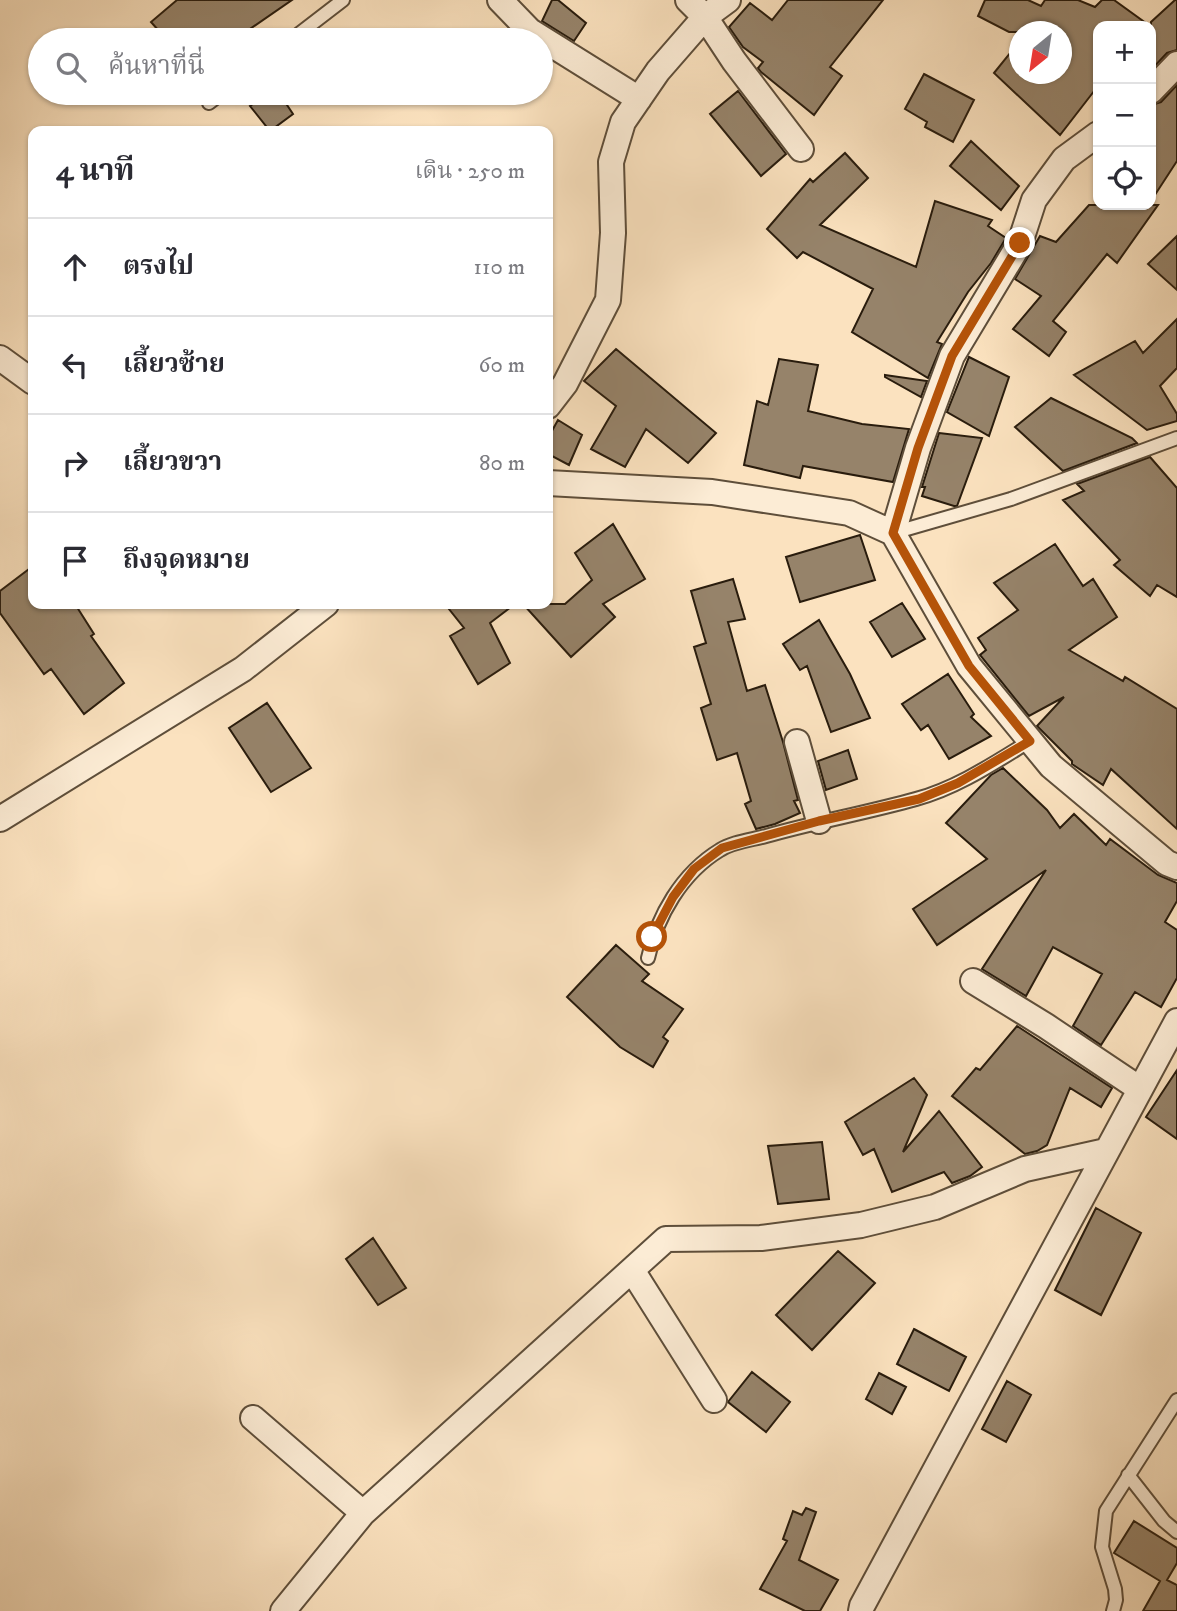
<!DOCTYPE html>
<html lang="th">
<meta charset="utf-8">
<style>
:root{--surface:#fff;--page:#f7f7f7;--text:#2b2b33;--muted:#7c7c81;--line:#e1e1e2}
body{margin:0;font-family:"IM FELL DW Pica","Noto Serif Thai",serif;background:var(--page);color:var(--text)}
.controls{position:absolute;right:21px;top:21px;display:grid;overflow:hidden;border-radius:14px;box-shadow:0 2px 5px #0004}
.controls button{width:63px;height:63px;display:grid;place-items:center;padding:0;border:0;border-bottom:2px solid var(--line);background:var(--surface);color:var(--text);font:35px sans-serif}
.compass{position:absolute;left:1009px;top:21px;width:63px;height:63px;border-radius:50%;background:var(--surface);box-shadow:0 2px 5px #0004;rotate:210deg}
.stop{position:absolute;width:21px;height:21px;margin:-16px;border:5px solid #b45309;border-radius:50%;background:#fff}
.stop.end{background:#b45309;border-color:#fff;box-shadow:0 2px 7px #0008}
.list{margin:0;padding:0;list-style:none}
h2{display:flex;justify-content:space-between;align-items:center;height:91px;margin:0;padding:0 28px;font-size:30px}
h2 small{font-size:23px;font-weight:400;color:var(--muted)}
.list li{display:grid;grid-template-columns:46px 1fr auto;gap:21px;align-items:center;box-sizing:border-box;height:98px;padding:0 28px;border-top:2px solid var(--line)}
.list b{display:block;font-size:26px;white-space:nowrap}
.list em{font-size:23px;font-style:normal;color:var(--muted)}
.icon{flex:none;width:38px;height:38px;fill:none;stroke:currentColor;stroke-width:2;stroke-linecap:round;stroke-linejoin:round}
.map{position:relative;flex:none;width:1177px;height:1611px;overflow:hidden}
.search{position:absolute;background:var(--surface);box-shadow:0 2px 5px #0004;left:28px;top:28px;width:525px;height:77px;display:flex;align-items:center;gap:18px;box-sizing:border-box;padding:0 24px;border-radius:38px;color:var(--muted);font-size:26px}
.panel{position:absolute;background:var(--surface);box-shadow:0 2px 5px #0004;left:28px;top:126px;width:525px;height:483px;border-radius:14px}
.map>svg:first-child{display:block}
.building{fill:#96836a;stroke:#291c0d;stroke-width:2}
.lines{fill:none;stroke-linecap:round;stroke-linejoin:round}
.lane-casing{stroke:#5e4e3a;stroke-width:16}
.street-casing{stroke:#5e4e3a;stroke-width:28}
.lane{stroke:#fcecd5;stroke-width:12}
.street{stroke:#fcecd5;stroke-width:24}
.route{stroke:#b45309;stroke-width:9}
</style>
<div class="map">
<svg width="1177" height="1611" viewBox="0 0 1177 1611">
<rect width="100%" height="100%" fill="#fbe2bf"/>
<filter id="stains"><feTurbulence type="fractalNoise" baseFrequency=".00286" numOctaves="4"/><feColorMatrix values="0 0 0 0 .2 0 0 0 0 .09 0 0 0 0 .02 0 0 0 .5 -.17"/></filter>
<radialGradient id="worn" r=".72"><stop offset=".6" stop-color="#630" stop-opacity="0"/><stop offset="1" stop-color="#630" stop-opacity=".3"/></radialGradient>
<path class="building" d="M 177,0 L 292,0 L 234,40 L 167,40 L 151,22 Z
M 552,0 L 558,0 L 586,23 L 574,41 L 542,21 Z
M 788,0 L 883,0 L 830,67 L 842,76 L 814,115 L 761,72 L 758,68 L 763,62 L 743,47 L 729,27 L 750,3 L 772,20 Z
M 985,0 L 1028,0 L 1041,6 L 1045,0 L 1078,0 L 1095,7 L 1102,0 L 1114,0 L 1150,26 L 1098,26 L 1098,86 L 1060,135 L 994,73 L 1019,42 L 1019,74 L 1061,74 L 1061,32 L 1009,32 L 978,16 Z
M 1175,0 L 1177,0 L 1177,50 L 1167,53 L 1151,70 L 1151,22 Z
M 924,74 L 974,100 L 953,142 L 925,127 L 927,122 L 905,109 Z
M 1177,85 L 1177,161 L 1151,201 L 1151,105 L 1161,102 Z
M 738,91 L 786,154 L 761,176 L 710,114 Z
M 268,93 L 279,93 L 293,114 L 270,131 L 250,106 Z
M 971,141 L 1019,186 L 1001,210 L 950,166 Z
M 845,153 L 868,178 L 820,225 L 916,267 L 935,201 L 992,220 L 988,226 L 1006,238 L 991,263 L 968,292 L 937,342 L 942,344 L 928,378 L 852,332 L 873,289 L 803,252 L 797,258 L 767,229 L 810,179 L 813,182 Z
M 1089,205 L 1158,205 L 1117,263 L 1107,254 L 1053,321 L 1066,332 L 1049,356 L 1013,329 L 1041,296 L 1015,279 L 1040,236 L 1056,242 Z
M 1177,236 L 1177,290 L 1148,264 Z
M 1177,319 L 1177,368 L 1160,386 L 1177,414 L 1177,421 L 1147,430 L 1074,375 L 1135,341 L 1143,353 Z
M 616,349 L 716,433 L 688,463 L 646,429 L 625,467 L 591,449 L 616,406 L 584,381 Z
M 969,357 L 1009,377 L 989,436 L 947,412 Z
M 779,359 L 818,365 L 808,411 L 862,424 L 909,429 L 893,482 L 803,466 L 800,478 L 744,465 L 757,401 L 768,405 Z
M 885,375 L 927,381 L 921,397 L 885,377 Z
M 1051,398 L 1132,438 L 1137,443 L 1063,471 L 1015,427 Z
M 558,420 L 582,435 L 569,465 L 548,454 L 548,438 Z
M 939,433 L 982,438 L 957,506 L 954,506 L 922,496 L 925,487 L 922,487 Z
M 1150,457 L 1177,488 L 1177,597 L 1157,585 L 1150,596 L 1114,565 L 1120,560 L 1063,500 L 1084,491 L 1077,484 Z
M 613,524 L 645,579 L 603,604 L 615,617 L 571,657 L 523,604 L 565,604 L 592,580 L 575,553 Z
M 860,535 L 875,580 L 800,602 L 786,557 Z
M 1055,544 L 1083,586 L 1093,579 L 1117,617 L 1069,650 L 1123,681 L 1125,677 L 1177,709 L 1177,829 L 1111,769 L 1103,785 L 1072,764 L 1072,761 L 1037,726 L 1064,697 L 1029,716 L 980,655 L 986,650 L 978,638 L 1018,610 L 994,583 Z
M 33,566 L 33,604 L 75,604 L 94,634 L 91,636 L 124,683 L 84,714 L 51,669 L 44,674 L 0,613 L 0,591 Z
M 733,579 L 745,619 L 728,622 L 747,691 L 765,685 L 783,742 L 798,800 L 794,801 L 800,813 L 775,824 L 756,829 L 745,804 L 751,801 L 737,753 L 717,760 L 701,708 L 711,704 L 694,647 L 706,643 L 691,591 Z
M 902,603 L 925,639 L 892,657 L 870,622 Z
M 445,604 L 515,604 L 490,623 L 510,663 L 478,684 L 450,636 L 464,628 Z
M 819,620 L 850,674 L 870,718 L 831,732 L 807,666 L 800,670 L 783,644 Z
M 948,674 L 974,714 L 971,717 L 991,736 L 949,759 L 928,725 L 921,730 L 902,704 Z
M 267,703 L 311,768 L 271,792 L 229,728 Z
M 848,750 L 857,779 L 826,790 L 818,761 Z
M 1003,768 L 1047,810 L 1060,828 L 1074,814 L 1106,845 L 1110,839 L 1158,875 L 1177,883 L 1177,901 L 1165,922 L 1177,930 L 1177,978 L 1161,1007 L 1135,992 L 1101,1045 L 1073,1026 L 1102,974 L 1053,947 L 1026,996 L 982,969 L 1046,870 L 937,945 L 913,909 L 987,859 L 946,823 L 991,775 Z
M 616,945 L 649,974 L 642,981 L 683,1009 L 663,1037 L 668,1041 L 653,1067 L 620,1047 L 567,997 Z
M 1017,1026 L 1112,1088 L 1101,1107 L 1070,1088 L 1047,1145 L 1037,1151 L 1025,1154 L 952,1096 L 976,1068 L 980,1070 Z
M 1177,1070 L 1177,1139 L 1146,1117 Z
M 914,1078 L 927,1095 L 903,1152 L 939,1111 L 982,1167 L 970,1176 L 952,1183 L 944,1172 L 892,1192 L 874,1149 L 863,1155 L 845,1122 Z
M 822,1142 L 829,1199 L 778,1204 L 768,1146 Z
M 1096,1208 L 1141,1233 L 1101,1315 L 1055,1290 Z
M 373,1238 L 406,1288 L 378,1305 L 346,1259 Z
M 838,1251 L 875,1283 L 812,1350 L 776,1315 Z
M 914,1329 L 966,1357 L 949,1391 L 897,1364 Z
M 752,1372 L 790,1402 L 766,1432 L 728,1402 Z
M 879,1373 L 906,1387 L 892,1414 L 866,1399 Z
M 1007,1381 L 1031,1395 L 1006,1442 L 982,1429 Z
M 806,1508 L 816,1512 L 799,1560 L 838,1580 L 820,1611 L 805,1611 L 760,1589 L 787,1541 L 783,1539 L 793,1511 L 802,1515 Z
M 1134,1521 L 1177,1548 L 1177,1563 L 1167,1580 L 1177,1585 L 1177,1611 L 1143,1611 L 1160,1581 L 1114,1553 Z"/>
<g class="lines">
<g class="lane-casing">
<path id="lane" d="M 291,40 L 343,0
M 209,103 L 222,93
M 893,533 L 1011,499 L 1177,438
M 648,958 C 657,916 682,873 720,850 C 732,842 751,840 766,836 C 815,822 866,813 916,799 C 957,788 994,763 1030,741
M 1128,1475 L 1164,1521 L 1177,1532
M 1113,1611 L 1116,1600 L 1115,1589 L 1102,1547 L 1106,1511 L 1177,1400"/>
</g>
<g class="street-casing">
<path id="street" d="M 500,0 L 530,31 L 639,99
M 688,0 L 705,17 L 734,61 L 801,149
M 1151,91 L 1177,64
M 0,358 L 33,382
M 548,406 L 565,384 L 608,300 L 613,233 L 611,162 L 623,122 L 658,71 L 705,17 L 728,0
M 548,483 L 712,492 L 849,513 L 893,533 L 969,666 L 1051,766 L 1167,863 L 1177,867
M 893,533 L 918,448 L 952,356 L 1020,243 L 1034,200 L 1064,159 L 1098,134
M 797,742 L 819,821
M 0,819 L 243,669 L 326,604
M 973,981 L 1046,1026 L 1140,1089
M 632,1270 L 714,1400
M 253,1418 L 363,1513
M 283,1611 L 363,1513 L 666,1239 L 761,1238 L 861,1225 L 935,1207 L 1025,1169 L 1106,1151
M 861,1611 L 862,1606 L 1177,1021"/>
</g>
<use href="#lane" class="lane"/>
<use href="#street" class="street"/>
</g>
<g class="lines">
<path class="route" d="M 652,937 L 673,897 L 694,869 L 722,848 L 819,821 L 919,799 L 958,783 L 1030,741 L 969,666 L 893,533 L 918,448 L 952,356 L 1020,243"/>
</g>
<rect width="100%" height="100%" filter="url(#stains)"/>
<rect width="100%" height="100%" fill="url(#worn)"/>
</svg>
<div class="controls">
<button>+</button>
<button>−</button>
<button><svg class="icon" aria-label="locate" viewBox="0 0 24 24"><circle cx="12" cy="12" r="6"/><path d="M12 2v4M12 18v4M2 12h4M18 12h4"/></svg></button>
</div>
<svg class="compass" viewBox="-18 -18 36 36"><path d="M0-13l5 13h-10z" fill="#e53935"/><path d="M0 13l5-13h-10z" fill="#7c7c81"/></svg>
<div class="stop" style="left:652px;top:937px"></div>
<div class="stop end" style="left:1020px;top:243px"></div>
<div class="search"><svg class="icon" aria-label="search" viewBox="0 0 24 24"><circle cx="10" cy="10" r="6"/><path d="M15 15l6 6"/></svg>ค้นหาที่นี่</div>
<section class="panel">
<h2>4 นาที<small>เดิน · 250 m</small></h2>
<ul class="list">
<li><svg class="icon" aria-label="ahead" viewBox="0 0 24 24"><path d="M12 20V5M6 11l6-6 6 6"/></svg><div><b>ตรงไป</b></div><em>110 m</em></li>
<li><svg class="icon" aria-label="left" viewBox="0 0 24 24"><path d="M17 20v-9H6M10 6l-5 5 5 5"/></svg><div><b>เลี้ยวซ้าย</b></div><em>60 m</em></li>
<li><svg class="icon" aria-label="right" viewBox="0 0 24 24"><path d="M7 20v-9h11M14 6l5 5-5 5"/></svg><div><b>เลี้ยวขวา</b></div><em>80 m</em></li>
<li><svg class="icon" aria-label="arrive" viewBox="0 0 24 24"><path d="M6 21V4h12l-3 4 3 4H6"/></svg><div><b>ถึงจุดหมาย</b></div></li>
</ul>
</section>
</div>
